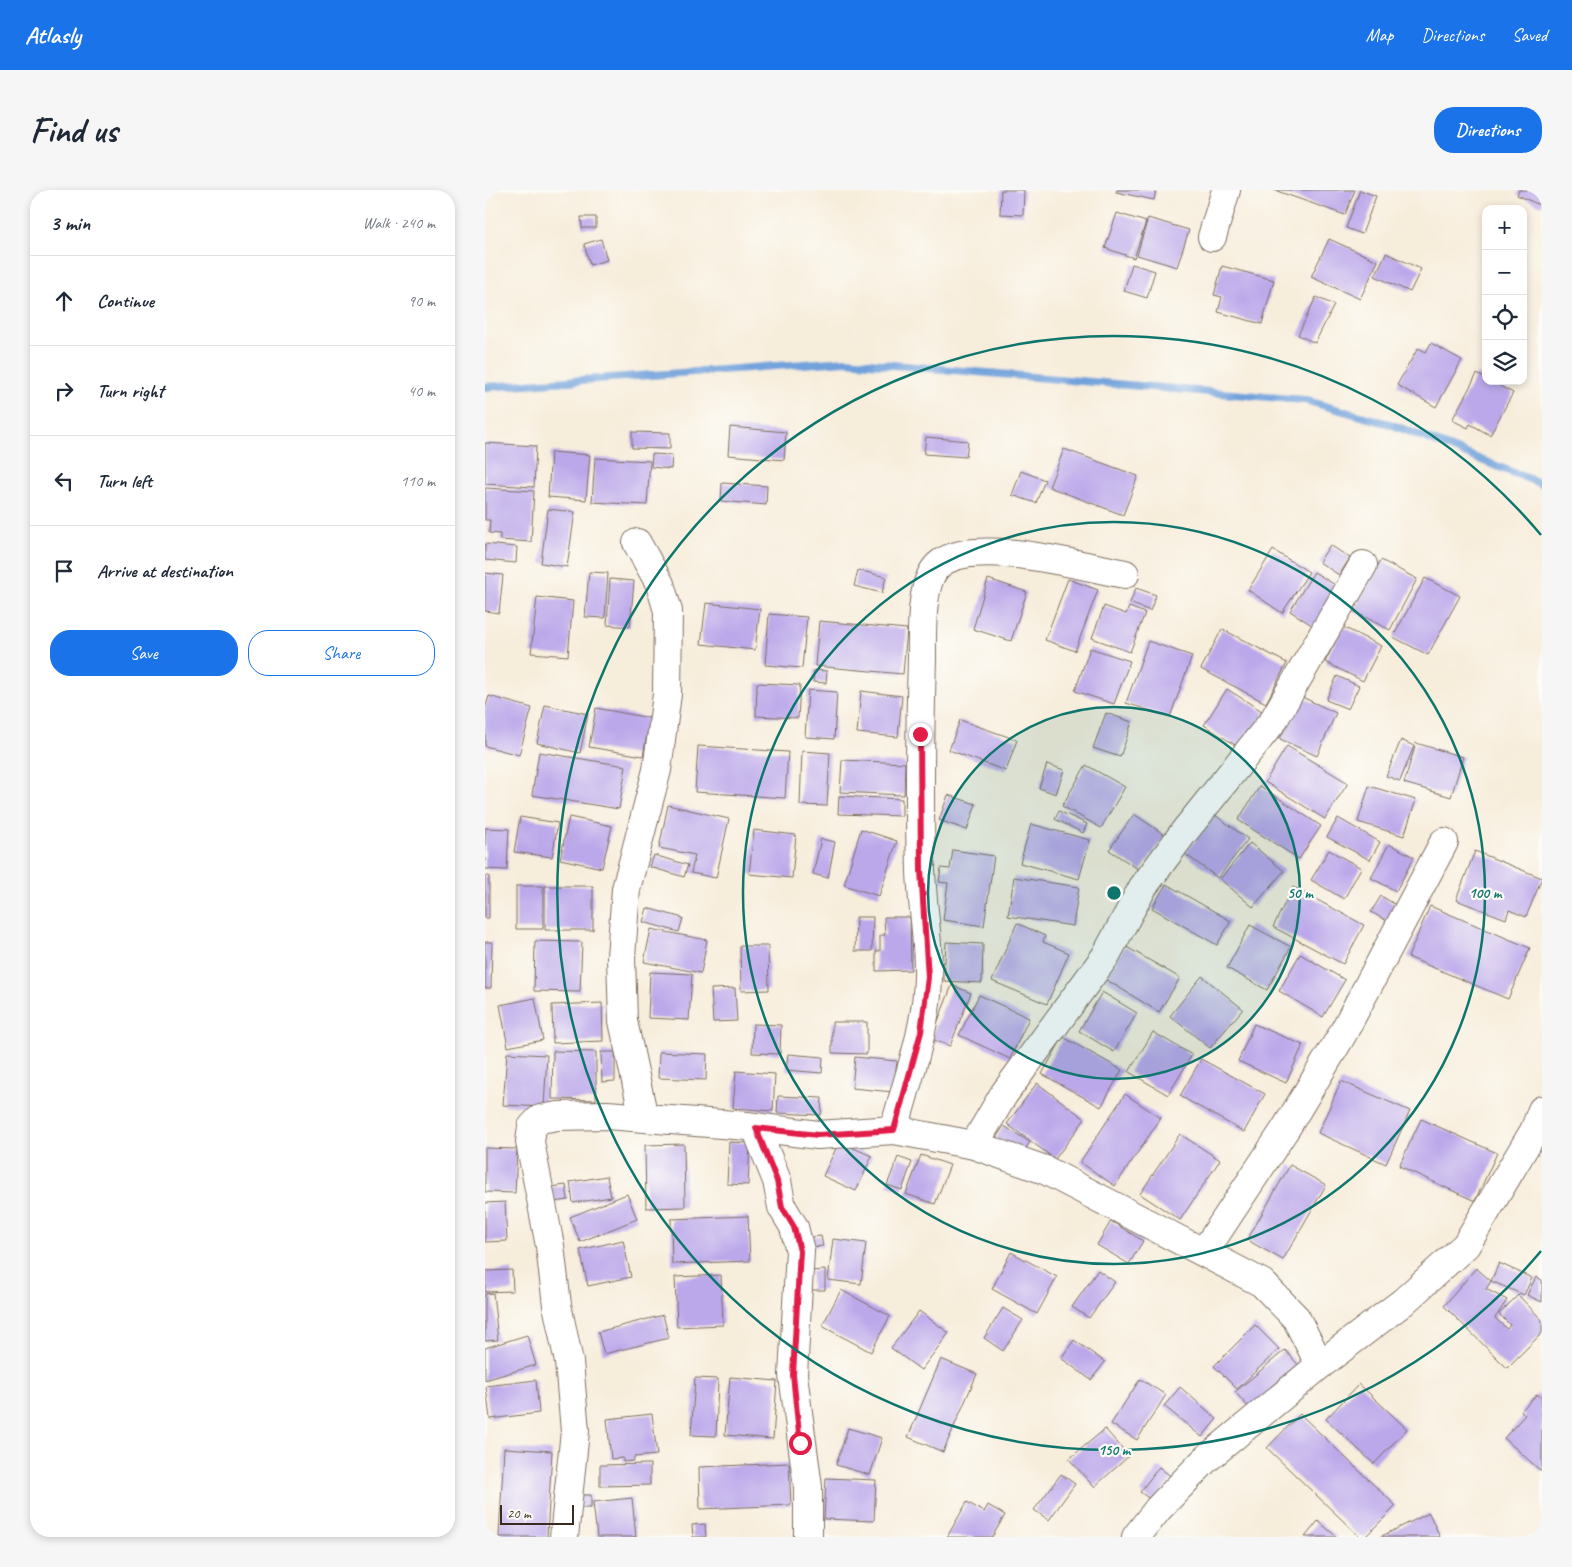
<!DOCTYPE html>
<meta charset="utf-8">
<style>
:root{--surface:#fff;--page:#f6f6f7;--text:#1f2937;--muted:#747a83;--line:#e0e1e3;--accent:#1a73e8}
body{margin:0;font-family:Caveat,sans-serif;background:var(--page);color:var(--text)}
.controls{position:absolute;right:15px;top:15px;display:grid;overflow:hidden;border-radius:10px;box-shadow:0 2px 8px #0003}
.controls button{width:45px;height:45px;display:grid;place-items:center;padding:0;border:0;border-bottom:1px solid var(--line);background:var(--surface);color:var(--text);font:25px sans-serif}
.scale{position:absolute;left:15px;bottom:12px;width:74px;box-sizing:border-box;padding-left:5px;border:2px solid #3b2a1e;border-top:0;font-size:14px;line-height:18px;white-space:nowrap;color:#3b2a1e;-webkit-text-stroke:4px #fdfcf7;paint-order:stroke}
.stop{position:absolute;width:15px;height:15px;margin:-11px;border:4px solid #e11d48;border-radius:50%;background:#fff}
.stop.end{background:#e11d48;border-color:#fff;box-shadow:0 1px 5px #0008}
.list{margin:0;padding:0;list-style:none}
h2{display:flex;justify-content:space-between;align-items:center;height:65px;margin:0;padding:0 20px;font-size:21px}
h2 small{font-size:16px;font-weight:400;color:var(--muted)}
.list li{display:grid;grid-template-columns:32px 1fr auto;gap:15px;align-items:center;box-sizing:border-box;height:90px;padding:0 20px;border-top:1px solid var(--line)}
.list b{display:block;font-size:19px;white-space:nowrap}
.list em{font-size:16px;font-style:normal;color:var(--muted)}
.actions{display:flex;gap:10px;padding:15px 20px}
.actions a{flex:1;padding:11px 0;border:1px solid var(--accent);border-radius:20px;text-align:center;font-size:18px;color:var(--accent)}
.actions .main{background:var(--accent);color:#fff}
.icon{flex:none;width:28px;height:28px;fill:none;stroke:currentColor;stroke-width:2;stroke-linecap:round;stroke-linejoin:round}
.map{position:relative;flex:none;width:1057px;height:1347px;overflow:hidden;border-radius:20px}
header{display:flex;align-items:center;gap:30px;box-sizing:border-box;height:70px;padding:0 25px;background:var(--accent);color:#fff}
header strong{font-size:24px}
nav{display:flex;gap:28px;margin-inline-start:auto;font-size:18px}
.intro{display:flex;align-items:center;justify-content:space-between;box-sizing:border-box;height:120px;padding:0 30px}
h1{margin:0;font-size:35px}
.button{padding:12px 22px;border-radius:20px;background:var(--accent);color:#fff;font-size:18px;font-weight:700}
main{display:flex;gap:30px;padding:0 30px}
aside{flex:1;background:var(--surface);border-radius:20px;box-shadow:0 2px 8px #0003}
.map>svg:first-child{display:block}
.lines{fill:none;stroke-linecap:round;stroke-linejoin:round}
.stream{stroke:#71a2db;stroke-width:8}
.building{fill:#bba8ea}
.minor-casing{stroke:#7d6e60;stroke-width:30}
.minor{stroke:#fff;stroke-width:28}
.route{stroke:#e11d48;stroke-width:6}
.ring{fill:none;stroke:#0f766e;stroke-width:2.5}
.centre{fill:#0f766e;stroke:#fdfcf7;stroke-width:2.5}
.ring-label{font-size:15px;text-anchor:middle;font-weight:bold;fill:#0f766e;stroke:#fdfcf7;stroke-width:4.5;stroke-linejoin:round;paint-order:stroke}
</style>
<header>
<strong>Atlasly</strong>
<nav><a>Map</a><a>Directions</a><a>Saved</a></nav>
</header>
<div class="intro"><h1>Find us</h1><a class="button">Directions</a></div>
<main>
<aside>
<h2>3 min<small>Walk · 240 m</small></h2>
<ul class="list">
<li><svg class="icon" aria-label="ahead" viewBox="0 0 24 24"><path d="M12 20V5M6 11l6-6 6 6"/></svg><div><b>Continue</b></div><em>90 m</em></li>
<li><svg class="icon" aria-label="right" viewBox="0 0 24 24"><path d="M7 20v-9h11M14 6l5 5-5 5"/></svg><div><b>Turn right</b></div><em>40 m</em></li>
<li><svg class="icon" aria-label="left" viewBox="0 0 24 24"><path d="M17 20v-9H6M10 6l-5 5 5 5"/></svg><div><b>Turn left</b></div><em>110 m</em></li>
<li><svg class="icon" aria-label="arrive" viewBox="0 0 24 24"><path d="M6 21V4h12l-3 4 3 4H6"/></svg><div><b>Arrive at destination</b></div></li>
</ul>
<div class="actions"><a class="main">Save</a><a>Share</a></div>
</aside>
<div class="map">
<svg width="1057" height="1347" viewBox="0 0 1057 1347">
<rect width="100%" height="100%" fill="#fdfcf7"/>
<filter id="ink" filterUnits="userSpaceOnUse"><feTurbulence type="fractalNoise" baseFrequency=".02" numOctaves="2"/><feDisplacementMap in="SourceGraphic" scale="10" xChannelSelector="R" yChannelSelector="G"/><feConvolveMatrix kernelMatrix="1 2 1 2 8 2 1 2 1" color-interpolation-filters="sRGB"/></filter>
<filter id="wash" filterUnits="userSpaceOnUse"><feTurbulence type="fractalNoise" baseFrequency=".0096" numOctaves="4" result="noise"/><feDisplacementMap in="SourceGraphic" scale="20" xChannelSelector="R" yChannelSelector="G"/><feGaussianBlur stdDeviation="1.12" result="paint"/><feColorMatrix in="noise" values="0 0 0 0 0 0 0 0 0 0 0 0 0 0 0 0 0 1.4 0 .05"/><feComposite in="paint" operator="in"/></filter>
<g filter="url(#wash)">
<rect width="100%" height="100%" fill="#f7eddb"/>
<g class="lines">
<path class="stream" d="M 0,197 L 361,171 L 819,210 L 908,235 L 1057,294"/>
</g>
<g id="blocks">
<path class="building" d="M 516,0 L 539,0 L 538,25 L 515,24 Z
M 632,0 L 671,0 L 669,10 L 631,2 Z
M 789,0 L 870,0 L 860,25 Z
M 875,0 L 891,6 L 877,44 L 861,38 Z
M 1034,0 L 1057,0 L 1057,16 L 1032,5 Z
M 632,23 L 661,32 L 649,68 L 620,58 Z
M 96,27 L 111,27 L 111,38 L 97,38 Z
M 663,28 L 704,40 L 692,77 L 652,65 Z
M 116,49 L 122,70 L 105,75 L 99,54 Z
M 844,49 L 893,71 L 875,109 L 826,87 Z
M 901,63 L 936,79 L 925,102 L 890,86 Z
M 647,74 L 670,81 L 662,108 L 639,101 Z
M 737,76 L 789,90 L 777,134 L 733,122 L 737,107 L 729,105 Z
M 831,107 L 849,115 L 830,153 L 813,145 Z
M 946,153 L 977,170 L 951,217 L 912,195 L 933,158 L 941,162 Z
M 992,184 L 1001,189 L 1001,191 L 1006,191 L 1028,203 L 1005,245 L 985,234 L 983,238 L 967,230 Z
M 245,237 L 301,242 L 299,270 L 243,265 Z
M 147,242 L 185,243 L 185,259 L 147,258 Z
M 441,247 L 483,251 L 481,267 L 439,264 Z
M 0,253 L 51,256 L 49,297 L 0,294 Z
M 579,259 L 653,286 L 638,325 L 564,297 Z
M 66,262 L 105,265 L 101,310 L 63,307 Z
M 167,264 L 187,265 L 186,279 L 166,277 Z
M 110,268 L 165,271 L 162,315 L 107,312 Z
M 536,281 L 560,290 L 551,313 L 527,305 Z
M 237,293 L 282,296 L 281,315 L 236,311 Z
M 0,298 L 49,301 L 46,352 L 15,350 L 15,344 L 4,343 L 5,330 L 0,330 Z
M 63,319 L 90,322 L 82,377 L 56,373 Z
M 0,354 L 32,357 L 31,373 L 0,370 Z
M 845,355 L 865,368 L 854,385 L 834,372 Z
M 788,360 L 824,382 L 797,423 L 763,400 Z
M 896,370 L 932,389 L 905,440 L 868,421 Z
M 373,380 L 401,387 L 397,403 L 369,396 Z
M 104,382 L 123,383 L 120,428 L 100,427 Z
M 829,382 L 857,399 L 833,439 L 805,421 Z
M 0,383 L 18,385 L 14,423 L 0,421 Z
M 940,388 L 975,406 L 943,465 L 908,447 Z
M 125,389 L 149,391 L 145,437 L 122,435 Z
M 503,389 L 542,402 L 526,451 L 488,439 Z
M 583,389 L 613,400 L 590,461 L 560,450 Z
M 651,398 L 671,405 L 665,421 L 645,413 Z
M 52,407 L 88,411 L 83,466 L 46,463 Z
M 221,413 L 275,419 L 270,460 L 216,454 Z
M 619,416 L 641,424 L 644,417 L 660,423 L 645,462 L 607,448 Z
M 284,424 L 322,427 L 317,478 L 280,475 Z
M 334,431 L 422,439 L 418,484 L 330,476 Z
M 858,437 L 896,456 L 878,491 L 840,472 Z
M 737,439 L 802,473 L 781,513 L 716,479 Z
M 663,451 L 707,466 L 685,527 L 641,513 Z
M 605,458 L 645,471 L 629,514 L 590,501 Z
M 329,480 L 342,481 L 341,493 L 328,492 Z
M 852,486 L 874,496 L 863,519 L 841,510 Z
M 272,493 L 315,495 L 313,528 L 271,526 Z
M 742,499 L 780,523 L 756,559 L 719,535 Z
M 323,500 L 352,502 L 349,549 L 320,547 Z
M 376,501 L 417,506 L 413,547 L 372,543 Z
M 4,506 L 47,518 L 34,565 L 0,556 L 0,519 Z
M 815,506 L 851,523 L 832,566 L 795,549 Z
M 60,515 L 103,524 L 95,563 L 52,553 Z
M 111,518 L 165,528 L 158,566 L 104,557 Z
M 621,523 L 647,532 L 635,567 L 608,558 Z
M 475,530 L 532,550 L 521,581 L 464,560 Z
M 916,550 L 929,556 L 915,591 L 901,586 Z
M 931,553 L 978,567 L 966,607 L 919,593 Z
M 213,556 L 303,562 L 300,608 L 210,602 Z
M 802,556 L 863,593 L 840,629 L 780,592 Z
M 317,561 L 345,563 L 342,616 L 315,615 Z
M 54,562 L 141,576 L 134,619 L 47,605 Z
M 357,570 L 420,573 L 419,605 L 355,602 Z
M 562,574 L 579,580 L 571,604 L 554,598 Z
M 601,575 L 640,597 L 616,638 L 577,616 Z
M 775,596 L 836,636 L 814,669 L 753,630 Z
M 884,596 L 931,610 L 919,646 L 873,632 Z
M 463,605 L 491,614 L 482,640 L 454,630 Z
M 354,606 L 417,609 L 417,626 L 353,624 Z
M 183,615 L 244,629 L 231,688 L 206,683 L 210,665 L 174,658 Z
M 574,621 L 602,634 L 598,643 L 570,629 Z
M 649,624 L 680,645 L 656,681 L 624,660 Z
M 730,625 L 763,649 L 733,688 L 700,664 Z
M 35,627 L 73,633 L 67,667 L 29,662 Z
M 84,627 L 127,636 L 117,678 L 75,669 Z
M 853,628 L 895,652 L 885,670 L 842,647 Z
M 546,634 L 605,650 L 594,689 L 535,673 Z
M 0,638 L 24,639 L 22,680 L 0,679 Z
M 376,639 L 412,651 L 394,706 L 359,695 Z
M 269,640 L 311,645 L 307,688 L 264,684 Z
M 336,649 L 350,652 L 343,688 L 328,684 Z
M 765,653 L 799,681 L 768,717 L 735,689 Z
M 904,654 L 929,667 L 911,701 L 886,688 Z
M 468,660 L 509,666 L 499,736 L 458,730 L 463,693 L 454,692 L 456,678 L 465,679 Z
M 844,660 L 876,678 L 859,709 L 826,690 Z
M 990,661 L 1057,688 L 1041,727 L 1024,720 L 1021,729 L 971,710 Z
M 169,665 L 203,675 L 199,687 L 165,677 Z
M 0,686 L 4,686 L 4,728 L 0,728 Z
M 529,687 L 594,697 L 588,736 L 523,726 Z
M 681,694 L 746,731 L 732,755 L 667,718 Z
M 31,696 L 58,696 L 58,739 L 31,739 Z
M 60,696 L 108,696 L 108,740 L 60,740 Z
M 808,697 L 879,735 L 858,774 L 788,737 Z
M 896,706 L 911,715 L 902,731 L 886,722 Z
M 945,716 L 1045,758 L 1023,809 L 923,767 Z
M 162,718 L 198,728 L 194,742 L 158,732 Z
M 371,727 L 388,727 L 387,761 L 370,761 Z
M 399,727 L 425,727 L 426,780 L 391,781 L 391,761 L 395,761 L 395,745 L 400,745 Z
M 532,733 L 560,746 L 558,752 L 584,763 L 562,814 L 507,791 Z
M 765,735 L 806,757 L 782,800 L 742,778 Z
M 166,739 L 222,750 L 216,783 L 159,772 Z
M 50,751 L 97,752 L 95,802 L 49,801 Z
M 0,752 L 7,752 L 6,798 L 0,798 Z
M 461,752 L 498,754 L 497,793 L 459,791 Z
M 255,756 L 283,756 L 284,800 L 256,801 Z
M 640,756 L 695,788 L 674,822 L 620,789 Z
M 815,764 L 860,790 L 838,827 L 794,801 Z
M 165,782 L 207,784 L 204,830 L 163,828 Z
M 717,786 L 758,819 L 725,858 L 685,826 Z
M 467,795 L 486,803 L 465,856 L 446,849 Z
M 250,798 L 252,831 L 228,832 L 226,799 Z
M 617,802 L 652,823 L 629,862 L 594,841 Z
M 494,805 L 544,828 L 525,869 L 474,845 Z
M 50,808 L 58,850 L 23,857 L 15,815 Z
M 117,813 L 118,851 L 68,853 L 67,815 Z
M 347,832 L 382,832 L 382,864 L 347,863 Z
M 268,834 L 296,835 L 295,864 L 267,863 Z
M 769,834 L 818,855 L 801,893 L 753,871 Z
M 668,842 L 707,865 L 683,905 L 644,882 Z
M 578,847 L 637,880 L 616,917 L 557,884 Z
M 68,861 L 111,862 L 111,910 L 67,909 Z
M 116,862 L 130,862 L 130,891 L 117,892 Z
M 174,862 L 222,864 L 221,890 L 173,888 Z
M 22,863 L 62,865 L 59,917 L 18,915 Z
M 303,864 L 338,867 L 337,883 L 301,880 Z
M 370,867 L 412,871 L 408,902 L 367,898 Z
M 716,869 L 780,904 L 759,942 L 695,906 Z
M 251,881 L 290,884 L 288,921 L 248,918 Z
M 856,891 L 925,921 L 901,974 L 833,943 Z
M 552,893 L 600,929 L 570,969 L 522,934 Z
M 640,904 L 676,928 L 630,996 L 595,972 Z
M 293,906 L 337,908 L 336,925 L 292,923 Z
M 936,929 L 1012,963 L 990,1011 L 914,976 Z
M 519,936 L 545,952 L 536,966 L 510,949 Z
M 695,944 L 735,970 L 695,1030 L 655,1004 Z
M 244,952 L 265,953 L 263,995 L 242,994 Z
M 354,952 L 387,966 L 371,1001 L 338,986 Z
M 199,954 L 200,1017 L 161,1018 L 160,955 Z
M 0,958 L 32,959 L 30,1003 L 0,1002 Z
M 436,965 L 465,975 L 450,1014 L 421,1004 Z
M 413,967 L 427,972 L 417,1000 L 402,995 Z
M 805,975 L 841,995 L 798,1070 L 762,1050 Z
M 122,986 L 126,1007 L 88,1013 L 85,992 Z
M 81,995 L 83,1010 L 61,1013 L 59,998 Z
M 142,1004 L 152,1029 L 95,1052 L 85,1027 Z
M 20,1012 L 22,1051 L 0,1052 L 0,1013 Z
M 263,1026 L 265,1071 L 187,1074 L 186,1029 Z
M 626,1031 L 658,1051 L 644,1074 L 612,1055 Z
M 336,1046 L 338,1056 L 327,1057 L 326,1047 Z
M 348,1049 L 381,1053 L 376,1094 L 343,1090 Z
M 138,1050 L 146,1087 L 103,1096 L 95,1060 Z
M 526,1062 L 572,1087 L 552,1124 L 507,1099 Z
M 1014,1073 L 1047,1088 L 1039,1105 L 1006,1091 Z
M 991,1078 L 1006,1091 L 1001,1099 L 1022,1110 L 1010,1128 L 1022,1139 L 1025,1135 L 1014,1124 L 1033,1105 L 1057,1130 L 1057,1143 L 1022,1178 L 959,1116 Z
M 27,1080 L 28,1101 L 0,1102 L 0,1081 Z
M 340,1080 L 340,1100 L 326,1100 L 326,1081 Z
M 613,1080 L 630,1092 L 604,1128 L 587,1117 Z
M 236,1085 L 238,1135 L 192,1137 L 190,1087 Z
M 1051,1087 L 1057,1090 L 1057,1112 L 1042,1105 Z
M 356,1100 L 405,1126 L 386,1162 L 337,1136 Z
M 8,1103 L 13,1150 L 0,1151 L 0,1104 Z
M 518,1118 L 538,1130 L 518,1161 L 499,1148 Z
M 434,1121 L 464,1143 L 436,1180 L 406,1158 Z
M 178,1125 L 184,1148 L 119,1164 L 113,1142 Z
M 770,1135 L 794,1159 L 752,1199 L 729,1176 Z
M 42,1145 L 51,1175 L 0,1190 L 0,1158 Z
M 589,1150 L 620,1172 L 606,1190 L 576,1168 Z
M 800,1160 L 816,1178 L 766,1220 L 750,1202 Z
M 456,1169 L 492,1184 L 458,1262 L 423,1247 Z
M 245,1187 L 292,1191 L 288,1249 L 240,1245 Z
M 210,1188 L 233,1189 L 231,1246 L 206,1245 Z
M 655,1189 L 681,1205 L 652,1250 L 626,1234 Z
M 51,1190 L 54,1223 L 5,1229 L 1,1196 Z
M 874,1194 L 922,1239 L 889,1274 L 841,1229 Z
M 695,1197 L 732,1229 L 717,1247 L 679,1216 Z
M 1052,1204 L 1057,1208 L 1057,1282 L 1019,1248 L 1040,1225 L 1036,1221 Z
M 167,1224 L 172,1265 L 149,1267 L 149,1271 L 138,1272 L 138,1268 L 126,1269 L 122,1229 Z
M 815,1224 L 911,1316 L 880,1347 L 875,1347 L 782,1258 Z
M 363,1238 L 397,1248 L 385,1285 L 351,1275 Z
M 620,1239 L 644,1266 L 609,1297 L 584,1269 Z
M 19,1258 L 67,1261 L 62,1347 L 14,1347 Z
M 304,1273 L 306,1315 L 215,1319 L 214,1277 Z
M 165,1274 L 165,1295 L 115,1296 L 115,1275 Z
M 674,1277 L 688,1288 L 669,1312 L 655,1302 Z
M 576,1284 L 590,1294 L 564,1330 L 549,1320 Z
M 341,1288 L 391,1290 L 389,1331 L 339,1329 Z
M 89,1305 L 106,1305 L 106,1318 L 89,1318 Z
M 147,1308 L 151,1347 L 112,1347 L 108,1312 Z
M 482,1312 L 499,1322 L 503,1315 L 520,1325 L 507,1347 L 462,1347 Z
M 944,1323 L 955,1347 L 895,1347 Z
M 833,1331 L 852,1347 L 820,1347 Z
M 220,1334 L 221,1347 L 208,1347 L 207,1335 Z"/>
</g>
</g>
<g filter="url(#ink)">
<use href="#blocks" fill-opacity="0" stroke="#7d6e60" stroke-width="1"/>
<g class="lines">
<g class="minor-casing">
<path id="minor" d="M 727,47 L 741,0
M 152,353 L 175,394 L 183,421 L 182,504 L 172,580 L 141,699 L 136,767 L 138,831 L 159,928
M 271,938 L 292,991 L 297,1017 L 309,1037 L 315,1061 L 308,1185 L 323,1297 L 323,1347
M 409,940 C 422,890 442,839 443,787 C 444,751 437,715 436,680 C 434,609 435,539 437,468 C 437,445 434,388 456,373 C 492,347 596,376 640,384
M 489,955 L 519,904 L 620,767 L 658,697 L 699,642 L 788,531 L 878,375
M 719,1062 L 801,938 L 857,845 L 959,652
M 79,1347 L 90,1241 L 84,1172 L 72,1115 L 65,1056 L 45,952 L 47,937 L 55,929 L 73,926 L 122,925 L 262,936 L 333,945 L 409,940 L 489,955 L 560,980 L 777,1093 L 811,1128 L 835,1175
M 651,1347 L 673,1319 L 719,1271 L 835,1175 L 918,1112 L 981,1055 L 1049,941 L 1057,920"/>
</g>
<use href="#minor" class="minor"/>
</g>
</g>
<g class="lines" filter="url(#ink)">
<path class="route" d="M 315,1253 L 308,1185 L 315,1061 L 309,1037 L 297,1017 L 292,991 L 271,938 L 333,945 L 409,940 L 436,842 L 443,787 L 436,680 L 435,544"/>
</g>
<circle cx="629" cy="703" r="186" fill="#0f766e" fill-opacity=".12"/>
<g class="ring">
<circle cx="629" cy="703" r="186"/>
<circle cx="629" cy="703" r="371"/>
<path d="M1056 1061A557 557 0 1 1 1056 345"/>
</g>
<circle cx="629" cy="703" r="8" class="centre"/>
<g class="ring-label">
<text x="815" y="708">50 m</text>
<text x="1000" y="708">100 m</text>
<text x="629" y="1265">150 m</text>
</g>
</svg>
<div class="controls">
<button>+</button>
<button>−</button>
<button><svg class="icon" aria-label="locate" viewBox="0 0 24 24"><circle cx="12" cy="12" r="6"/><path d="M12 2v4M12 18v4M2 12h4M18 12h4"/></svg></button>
<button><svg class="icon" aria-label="layers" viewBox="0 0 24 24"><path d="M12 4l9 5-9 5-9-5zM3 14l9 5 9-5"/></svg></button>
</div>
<div class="scale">20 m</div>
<div class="stop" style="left:315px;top:1253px"></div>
<div class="stop end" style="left:435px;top:544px"></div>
</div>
</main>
